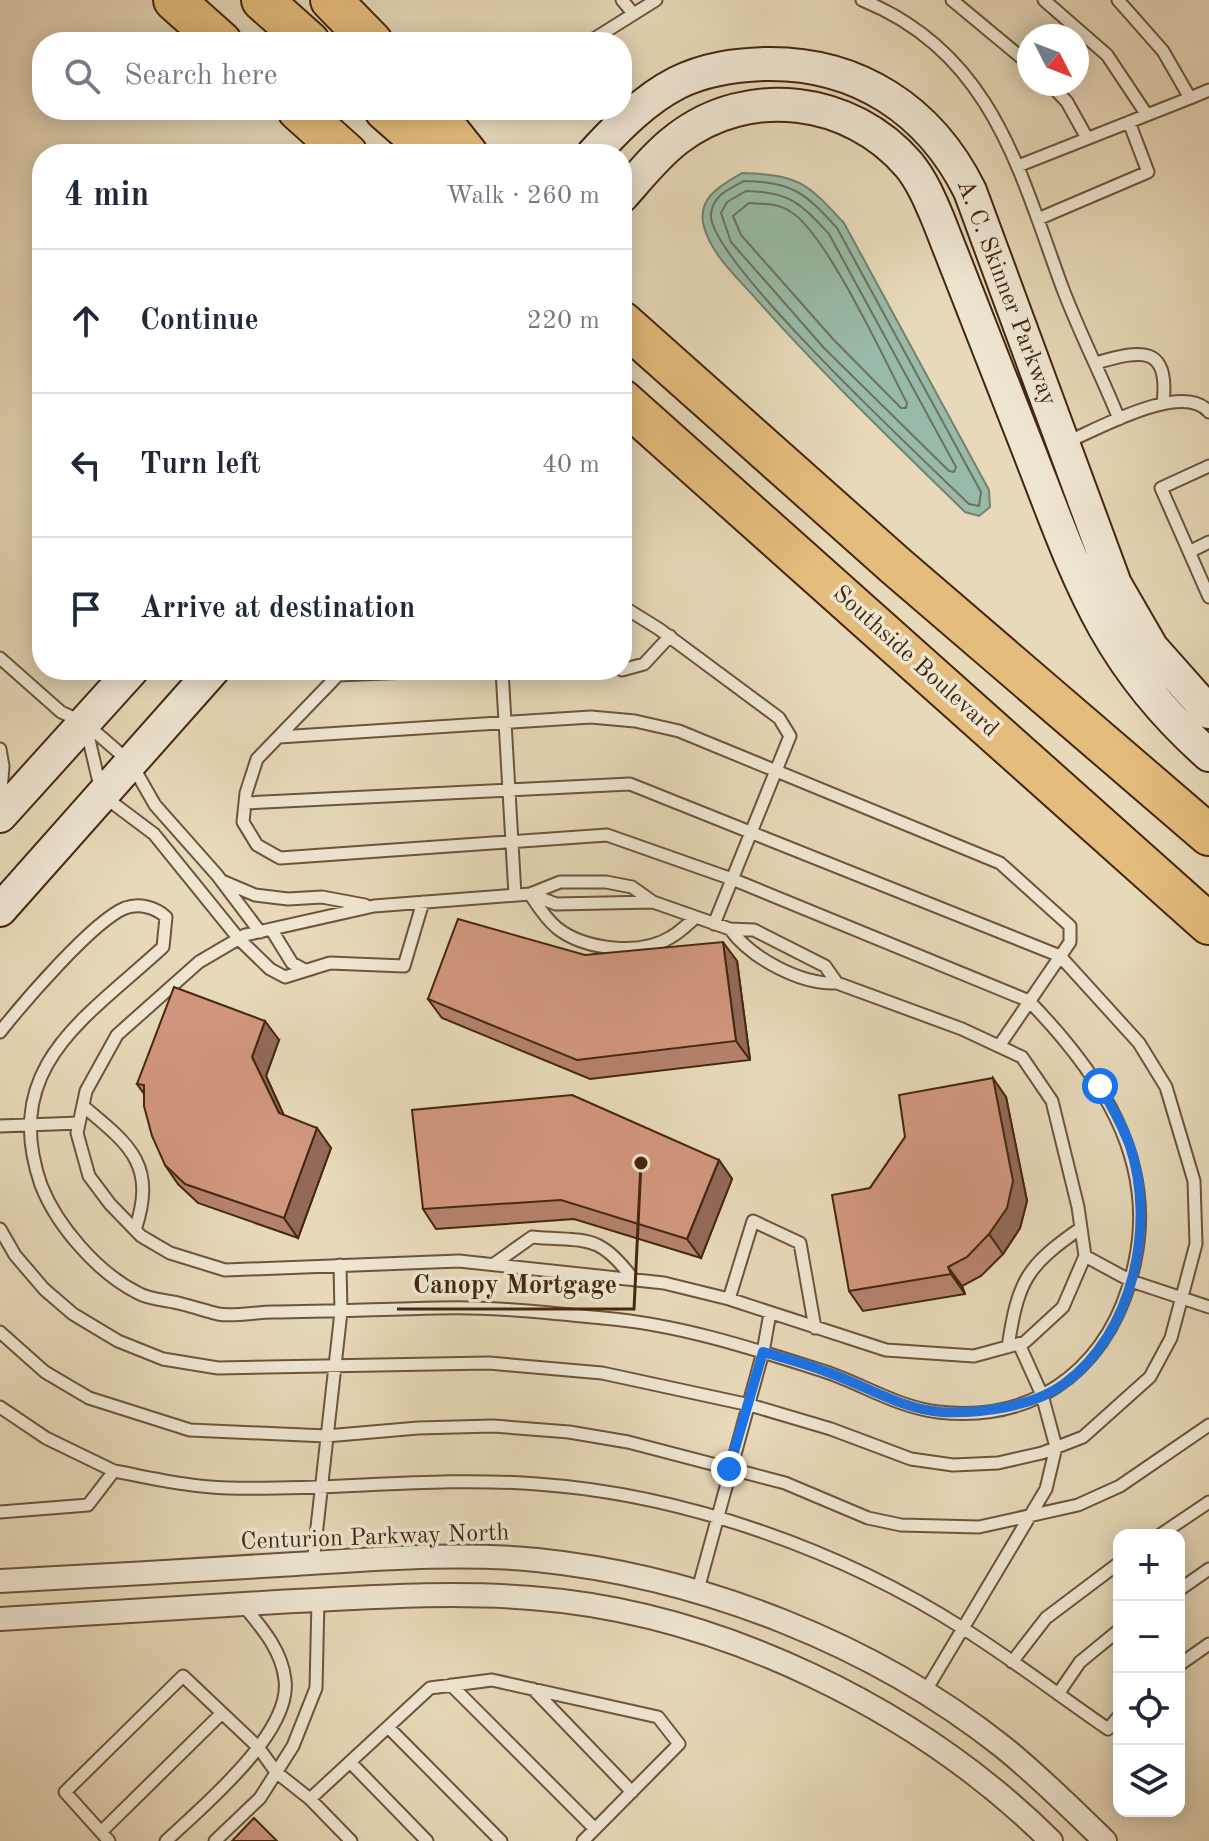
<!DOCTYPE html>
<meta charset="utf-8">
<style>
:root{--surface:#fff;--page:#f2f2f3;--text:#1f2937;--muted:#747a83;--line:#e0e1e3}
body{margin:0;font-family:"Old Standard TT",serif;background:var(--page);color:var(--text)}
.controls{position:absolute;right:24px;bottom:24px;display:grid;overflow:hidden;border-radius:16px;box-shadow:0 4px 20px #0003}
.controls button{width:72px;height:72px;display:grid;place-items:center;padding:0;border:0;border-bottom:2px solid var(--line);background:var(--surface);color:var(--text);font:40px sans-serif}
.compass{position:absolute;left:1017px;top:24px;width:72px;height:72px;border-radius:50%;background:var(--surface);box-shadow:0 4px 20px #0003;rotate:132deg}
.stop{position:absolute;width:24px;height:24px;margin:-18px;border:6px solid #1a73e8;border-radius:50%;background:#fff}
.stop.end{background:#1a73e8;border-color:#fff;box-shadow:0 2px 8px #0008}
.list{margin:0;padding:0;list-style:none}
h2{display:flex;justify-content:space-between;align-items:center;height:104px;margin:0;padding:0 32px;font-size:34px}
h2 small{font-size:26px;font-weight:400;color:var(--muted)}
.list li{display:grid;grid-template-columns:52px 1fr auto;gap:24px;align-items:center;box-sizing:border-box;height:144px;padding:0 32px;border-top:2px solid var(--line)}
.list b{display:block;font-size:30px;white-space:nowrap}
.list em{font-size:26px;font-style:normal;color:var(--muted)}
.icon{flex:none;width:44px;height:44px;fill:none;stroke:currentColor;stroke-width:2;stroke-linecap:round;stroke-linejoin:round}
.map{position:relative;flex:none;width:1209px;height:1841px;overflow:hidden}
.search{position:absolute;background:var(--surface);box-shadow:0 4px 20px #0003;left:32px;top:32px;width:600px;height:88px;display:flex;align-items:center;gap:20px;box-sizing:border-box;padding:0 28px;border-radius:32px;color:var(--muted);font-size:30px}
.panel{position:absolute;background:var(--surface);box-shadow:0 4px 20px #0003;left:32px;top:144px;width:600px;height:536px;border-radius:32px}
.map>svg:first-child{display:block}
.water{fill:#98bba9;stroke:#77806b;stroke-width:2}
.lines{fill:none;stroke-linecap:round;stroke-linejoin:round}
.shore{stroke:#6e715c;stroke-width:2}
.lane-casing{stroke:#6e543a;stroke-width:15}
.street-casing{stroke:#6e543a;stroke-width:26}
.secondary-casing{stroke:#45270f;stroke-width:36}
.highway-casing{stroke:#45270f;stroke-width:44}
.lane{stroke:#efe6d2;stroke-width:11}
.street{stroke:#efe6d2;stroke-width:22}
.secondary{stroke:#efe6d2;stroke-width:32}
.highway{stroke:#e4bc7c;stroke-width:40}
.wall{fill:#b5826d;stroke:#45270f;stroke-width:2}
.shaded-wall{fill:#936a59;stroke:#45270f;stroke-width:2}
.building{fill:#d2977f;stroke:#45270f;stroke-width:2}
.route{stroke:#1a73e8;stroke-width:10}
.labels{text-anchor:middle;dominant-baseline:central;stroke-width:7;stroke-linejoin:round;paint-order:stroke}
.street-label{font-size:24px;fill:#45270f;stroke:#efe6d2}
.leader{fill:none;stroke:#45270f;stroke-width:3}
.callout-dot{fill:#45270f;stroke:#efe6d2;stroke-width:3}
.callout-label{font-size:26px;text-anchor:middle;font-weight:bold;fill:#45270f;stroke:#efe6d2;stroke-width:7;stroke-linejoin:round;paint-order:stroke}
</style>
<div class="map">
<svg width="1209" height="1841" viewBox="0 0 1209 1841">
<rect width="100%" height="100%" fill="#e7d9b9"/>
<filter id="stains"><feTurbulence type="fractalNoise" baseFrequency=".0025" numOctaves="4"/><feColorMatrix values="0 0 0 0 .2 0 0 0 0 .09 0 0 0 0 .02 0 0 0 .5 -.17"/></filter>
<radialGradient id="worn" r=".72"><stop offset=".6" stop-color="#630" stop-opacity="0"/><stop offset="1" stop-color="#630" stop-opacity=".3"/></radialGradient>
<path class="water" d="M 742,173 C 799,175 806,182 844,223 L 989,490 L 990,507 L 979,516 L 965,512 C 894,443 824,375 758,301 C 739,279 712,256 704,227 C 696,198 721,185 742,173 Z"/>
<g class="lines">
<path class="shore" d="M 744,181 C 793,182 805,193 837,228 L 981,492 L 979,506 L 969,504 C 928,464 706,258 711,214 C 713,195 729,189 744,181 Z
M 746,191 C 790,192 800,203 829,234 L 956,467 L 954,472 L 949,471 L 824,348 L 731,242 L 721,213 L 727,202 Z
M 749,203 C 764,204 778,203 791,212 C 826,233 885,361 907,403 L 906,408 L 901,408 L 833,339 L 741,235 L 733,216 Z"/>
<g class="lane-casing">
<path id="lane" d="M 622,0 L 632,12
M 862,0 C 990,52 1018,166 1061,284 C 1078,330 1101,374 1119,419
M 952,0 L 1029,64
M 1044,0 L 1107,55 L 1147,115
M 589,42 L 656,0
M 1050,84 L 1067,102 L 1087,138
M 1190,98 L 1209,90
M 1018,166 L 1190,98 L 1163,51 L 1118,0
M 1038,219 L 1148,172 L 1129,122
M 1096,363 C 1140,350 1170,344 1163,403
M 1065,443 C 1096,430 1183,380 1209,412
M 1209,466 L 1161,488 L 1209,597
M 1189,552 L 1209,542
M 622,606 L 659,629 L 779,718 L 790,736 L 714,924
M 0,658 L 61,712 L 85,723 L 131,763 L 155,805 L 217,875 L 260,932
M 502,670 L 515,895
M 622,670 L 644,664 L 670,636
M 338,675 L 456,670
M 86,727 L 102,795 L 154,834 L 239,939 L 270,969 L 285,977 L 330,963 L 404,966 L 423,902
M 279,737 L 591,717 L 635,721 L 679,731 L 1000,863 L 1070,926 L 1070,942 L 999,1046
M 0,749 L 3,766 L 0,804
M 222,881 L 255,895 L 288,899 L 322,897 L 365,905
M 530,894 C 538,906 545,918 557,928 C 585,950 641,956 671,937 C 680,932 688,924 696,917
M 530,894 L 556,904 L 653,902
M 271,929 L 292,963 L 305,970
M 730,929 C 751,958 801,985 837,983 L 962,1029 L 1022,1057 L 1052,1101 L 1078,1207 L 1085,1256 L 1063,1307 L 1025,1342 L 974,1356 L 886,1350 L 729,1299 L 664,1283 L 459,1261 L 225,1270 L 170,1253 L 141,1236 L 110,1204 L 89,1176 L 77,1133 L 86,1091 L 117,1035 L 199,962 L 245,935 L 374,906 L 530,894 L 560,882 L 606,882 L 632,887 L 653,902 L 730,929 L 754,930 L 825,966 L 837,983
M 0,1032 C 23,1003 93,921 125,908 C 139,903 155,907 166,917 L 163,947 C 86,1018 0,1066 41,1185 C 57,1226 98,1273 138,1293 C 150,1300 168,1300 182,1304 C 194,1307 206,1311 218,1314 C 235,1317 255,1312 273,1312 C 328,1312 383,1309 438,1308 C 492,1306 549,1313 603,1318 C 676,1324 748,1347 817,1369 C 858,1381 895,1407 938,1412 C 1043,1424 1115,1360 1135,1261 C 1157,1157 1098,1072 1029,1001 L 732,879 L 607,835 L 280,858 L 257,845 L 243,822 L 246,793 L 257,759 L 343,670
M 83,1106 C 130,1145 157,1165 135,1230
M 0,1126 L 79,1123
M 0,1229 L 15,1255 L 44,1289 L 73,1314 L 118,1341 L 163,1359 L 218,1368 L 489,1363 L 602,1373 L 750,1405 L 831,1429 L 911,1459 L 953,1465 L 998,1463 L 1042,1453 L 1083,1437 L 1150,1377 L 1171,1338 L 1196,1244 L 1194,1181 L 1166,1087 L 1139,1043 L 1060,956 L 630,784 L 245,803
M 1085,1256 L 1131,1281 L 1209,1307
M 494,1264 L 532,1237 C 586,1242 598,1232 633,1279
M 729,1299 L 753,1221 L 800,1243 L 815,1328
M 0,1332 L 45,1372 L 89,1398 L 190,1430 L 326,1436 L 418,1428 L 493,1426 L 569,1432 L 628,1442 L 785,1483 L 868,1518 L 901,1525 L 979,1527 L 1078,1505 L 1120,1486 L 1209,1425
M 1008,1347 C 1018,1281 1026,1266 1081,1228
M 0,1407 L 46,1438 L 114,1471
M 0,1512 L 88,1505 L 114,1471 C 152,1478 189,1487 228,1488 C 331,1491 434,1476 537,1484 C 683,1494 841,1550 964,1629 C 1013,1660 1060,1696 1108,1729 L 1119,1716
M 1160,1535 L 1209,1502
M 313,1563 L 341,1312 L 340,1265
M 1179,1590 L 1209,1569
M 697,1593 L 763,1352 L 770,1313
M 1012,1662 L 1046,1618 L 1119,1563
M 1179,1665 L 1209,1644
M 451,1685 L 595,1829
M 533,1689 L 632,1792
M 925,1692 L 1046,1489 L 1056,1447 L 1042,1395 L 1019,1344
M 1058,1694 L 1080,1662 L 1119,1630
M 388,1727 L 501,1841
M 350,1762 L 427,1841
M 310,1799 L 430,1688 L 492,1680 L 658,1717 L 679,1744 L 583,1841
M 101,1832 L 222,1713
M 109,1841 L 65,1792 L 183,1676 L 258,1747 L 276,1772 L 310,1799 L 351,1841
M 166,1841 C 202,1807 292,1733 285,1680 C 282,1650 261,1627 243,1605
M 215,1841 L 260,1798 L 293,1746 L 316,1688 L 318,1600"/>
</g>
<g class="street-casing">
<path id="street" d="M 0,1581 C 99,1576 197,1570 296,1564 C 375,1559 458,1552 537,1560 C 702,1577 873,1644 1003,1747 C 1039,1776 1072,1809 1105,1841
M 0,1619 C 92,1613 185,1608 277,1602 C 361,1598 447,1591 531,1598 C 719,1612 918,1709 1051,1841"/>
</g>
<g class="secondary-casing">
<path id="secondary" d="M 593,154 C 618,127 644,100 677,83 C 705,69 734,65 765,64 C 857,62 930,110 970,191 L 1115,584 L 1152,648 L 1209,712
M 622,196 C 639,177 656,155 677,139 C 748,84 851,97 909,165 C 922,181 930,200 938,219 C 968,296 999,373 1029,451 C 1078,577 1104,662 1209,755
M 0,816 L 132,670
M 0,910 L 213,670"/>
</g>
<g class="highway-casing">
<path id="highway" d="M 174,0 L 221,42
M 262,0 L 309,42
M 331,0 L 372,42
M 298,110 L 347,154
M 385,110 L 435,154
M 432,110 L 467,154
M 622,322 L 896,566 L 1209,835
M 622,400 L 1209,924"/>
</g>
<use href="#lane" class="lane"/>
<use href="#street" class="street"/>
<use href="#secondary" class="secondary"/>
<use href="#highway" class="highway"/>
</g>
<path class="wall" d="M 585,955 L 737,961 L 750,1060 L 590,1079 L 442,1018 L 428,999 Z
M 279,1040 L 266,1076 L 284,1116 L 331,1148 L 298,1238 L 198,1203 L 178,1184 L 165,1165 L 144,1094 L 137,1084 Z
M 1006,1097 L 1027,1201 L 1020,1228 L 1003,1254 L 981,1276 L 962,1286 L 965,1294 L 863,1311 L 849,1291 L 870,1188 L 905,1137 Z
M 719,1160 L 732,1179 L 701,1258 L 574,1219 L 436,1229 L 423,1209 Z"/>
<path class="shaded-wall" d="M 723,942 L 737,961 L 750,1060 L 736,1041 Z
M 265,1021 L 279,1040 L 266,1076 L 292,1133 L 279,1113 L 252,1057 Z
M 993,1078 L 1006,1097 L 1027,1201 L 1020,1228 L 1003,1254 L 989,1234 Z
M 317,1128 L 331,1148 L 298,1238 L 284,1218 Z
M 719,1160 L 732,1179 L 701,1258 L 687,1239 Z
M 948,1267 L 962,1286 L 965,1294 L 951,1274 Z"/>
<path class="building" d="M 458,919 L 585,955 L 723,942 L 736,1041 L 577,1060 L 428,999 Z
M 174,987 L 265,1021 L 252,1057 L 279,1113 L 317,1128 L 284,1218 L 185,1184 L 165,1165 L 152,1136 L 144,1106 L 144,1085 L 137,1084 Z
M 993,1078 L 1013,1181 L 1007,1208 L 989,1234 L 967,1257 L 948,1267 L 951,1274 L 849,1291 L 832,1195 L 870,1188 L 905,1137 L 899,1095 Z
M 572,1095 L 719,1160 L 687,1239 L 561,1200 L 423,1209 L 412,1110 Z
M 254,1818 L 277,1841 L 232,1841 Z"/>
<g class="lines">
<path class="route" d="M 729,1469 L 763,1352 C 784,1358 806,1364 827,1372 C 864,1385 901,1409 941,1412 C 979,1414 1033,1407 1064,1384 C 1134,1333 1156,1225 1130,1146 C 1122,1125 1111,1105 1100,1086"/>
</g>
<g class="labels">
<g class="street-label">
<text transform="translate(1006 293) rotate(69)">A. C. Skinner Parkway</text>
<text transform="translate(915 662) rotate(42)">Southside Boulevard</text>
<text transform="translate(375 1538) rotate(-2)">Centurion Parkway North</text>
</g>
</g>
<path class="leader" d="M641 1163L634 1309H397"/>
<circle class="callout-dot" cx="641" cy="1163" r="8"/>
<g class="callout-label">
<text x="515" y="1293">Canopy Mortgage</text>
</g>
<rect width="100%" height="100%" filter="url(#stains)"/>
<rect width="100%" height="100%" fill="url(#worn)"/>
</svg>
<div class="controls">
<button>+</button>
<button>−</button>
<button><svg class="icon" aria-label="locate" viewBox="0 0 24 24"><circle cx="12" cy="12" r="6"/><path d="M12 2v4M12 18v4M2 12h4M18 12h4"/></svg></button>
<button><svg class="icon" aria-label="layers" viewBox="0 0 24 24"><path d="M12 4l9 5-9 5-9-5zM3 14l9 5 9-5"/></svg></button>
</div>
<svg class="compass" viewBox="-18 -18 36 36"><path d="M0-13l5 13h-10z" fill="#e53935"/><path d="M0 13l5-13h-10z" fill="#747a83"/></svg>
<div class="stop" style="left:1100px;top:1086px"></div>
<div class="stop end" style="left:729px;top:1469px"></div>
<div class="search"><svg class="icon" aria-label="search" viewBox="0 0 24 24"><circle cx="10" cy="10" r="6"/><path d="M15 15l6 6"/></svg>Search here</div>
<section class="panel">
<h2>4 min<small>Walk · 260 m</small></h2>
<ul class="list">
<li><svg class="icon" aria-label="ahead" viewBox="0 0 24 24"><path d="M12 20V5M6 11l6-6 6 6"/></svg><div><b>Continue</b></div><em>220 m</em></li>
<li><svg class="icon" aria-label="left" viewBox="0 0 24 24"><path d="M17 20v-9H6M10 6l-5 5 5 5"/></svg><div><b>Turn left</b></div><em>40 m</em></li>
<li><svg class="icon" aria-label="arrive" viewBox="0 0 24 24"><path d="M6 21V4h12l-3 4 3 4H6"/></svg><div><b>Arrive at destination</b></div></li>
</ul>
</section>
</div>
